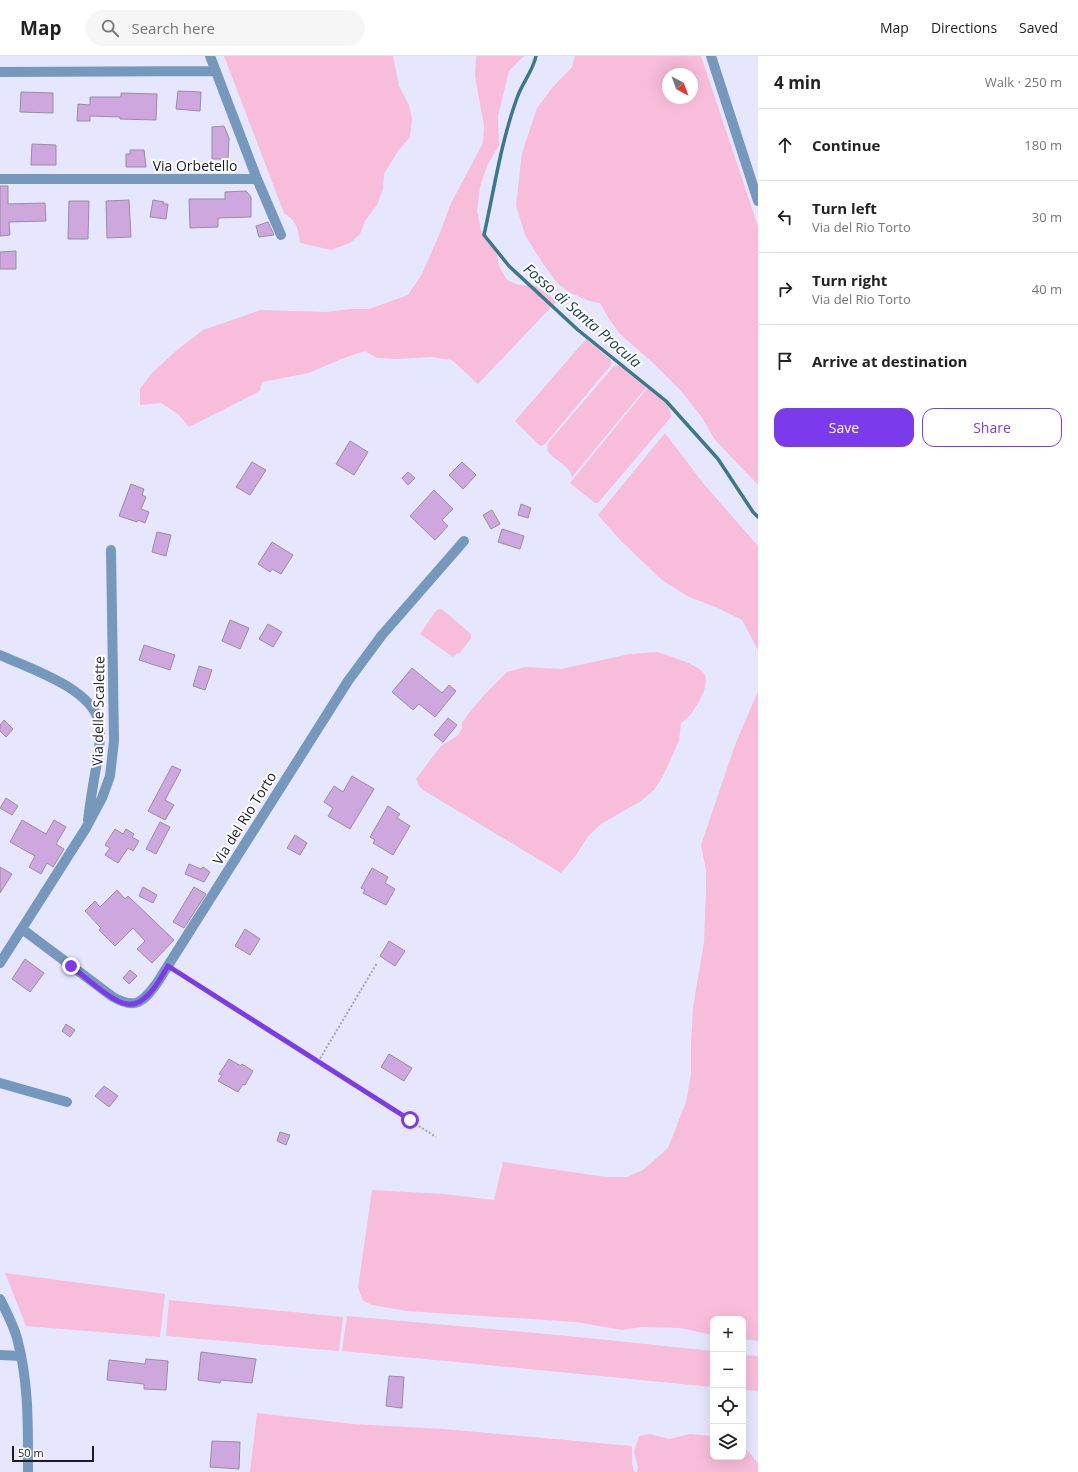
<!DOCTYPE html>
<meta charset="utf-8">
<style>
:root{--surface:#fff;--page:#f6f6f6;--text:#222;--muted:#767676;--line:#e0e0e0;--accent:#7c3aed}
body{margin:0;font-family:"Open Sans",sans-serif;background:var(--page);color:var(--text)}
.controls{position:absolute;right:12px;bottom:12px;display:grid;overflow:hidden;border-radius:8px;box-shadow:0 4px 16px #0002}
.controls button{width:36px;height:36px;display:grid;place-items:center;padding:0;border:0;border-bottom:1px solid var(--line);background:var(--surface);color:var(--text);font:20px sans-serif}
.compass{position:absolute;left:662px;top:12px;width:36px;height:36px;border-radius:50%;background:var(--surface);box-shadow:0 4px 16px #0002;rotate:139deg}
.scale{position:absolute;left:12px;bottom:10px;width:82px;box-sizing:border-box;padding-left:4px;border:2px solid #1b1c24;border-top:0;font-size:11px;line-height:14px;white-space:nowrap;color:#1b1c24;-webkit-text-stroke:3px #fff;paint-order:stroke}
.stop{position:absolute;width:12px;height:12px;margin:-9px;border:3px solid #7c3aed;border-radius:50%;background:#fff}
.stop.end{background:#7c3aed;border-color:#fff;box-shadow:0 1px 4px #0008}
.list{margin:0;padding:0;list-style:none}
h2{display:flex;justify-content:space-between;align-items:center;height:52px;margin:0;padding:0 16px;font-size:17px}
h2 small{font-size:13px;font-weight:400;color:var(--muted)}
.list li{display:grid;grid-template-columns:26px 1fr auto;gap:12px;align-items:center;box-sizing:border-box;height:72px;padding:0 16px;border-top:1px solid var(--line)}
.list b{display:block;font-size:15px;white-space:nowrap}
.list p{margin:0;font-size:13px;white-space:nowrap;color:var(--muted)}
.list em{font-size:13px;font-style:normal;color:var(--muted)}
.actions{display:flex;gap:8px;padding:12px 16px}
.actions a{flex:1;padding:9px 0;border:1px solid var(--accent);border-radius:12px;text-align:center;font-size:14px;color:var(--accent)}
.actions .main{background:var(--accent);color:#fff}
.icon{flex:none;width:22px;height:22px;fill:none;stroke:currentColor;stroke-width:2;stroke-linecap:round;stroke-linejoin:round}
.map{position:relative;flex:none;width:758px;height:1416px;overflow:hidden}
header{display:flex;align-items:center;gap:24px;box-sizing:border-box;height:56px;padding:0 20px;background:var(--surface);border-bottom:1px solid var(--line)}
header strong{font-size:19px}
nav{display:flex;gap:22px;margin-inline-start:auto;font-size:14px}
.search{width:280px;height:36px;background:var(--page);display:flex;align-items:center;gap:10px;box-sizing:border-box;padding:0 14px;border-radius:22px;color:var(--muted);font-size:15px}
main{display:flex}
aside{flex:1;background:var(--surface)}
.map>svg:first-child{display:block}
.green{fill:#f7bdda;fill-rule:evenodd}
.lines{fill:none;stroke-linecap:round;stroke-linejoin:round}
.stream{stroke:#3c788a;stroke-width:3.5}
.building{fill:#cea7df;stroke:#998ca0}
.path{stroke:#a2a3b6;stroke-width:2;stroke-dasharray:2 2;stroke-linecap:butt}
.street{stroke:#7698bc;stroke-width:10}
.route{stroke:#7c3aed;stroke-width:5}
.labels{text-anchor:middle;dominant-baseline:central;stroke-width:4;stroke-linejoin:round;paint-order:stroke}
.street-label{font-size:14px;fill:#1b1c24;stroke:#fff}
.water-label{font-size:15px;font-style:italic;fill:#173e48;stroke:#fff}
</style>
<header>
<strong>Map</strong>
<div class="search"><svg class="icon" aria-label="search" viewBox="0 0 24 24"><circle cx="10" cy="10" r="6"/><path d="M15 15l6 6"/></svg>Search here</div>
<nav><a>Map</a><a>Directions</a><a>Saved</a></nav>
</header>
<main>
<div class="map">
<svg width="758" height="1416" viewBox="0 0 758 1416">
<rect width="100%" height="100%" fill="#e6e7ff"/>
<path class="green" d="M 224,0 L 393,0 L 399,30 L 409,49 L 412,62 L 410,81 L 398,95 L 384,118 L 383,133 L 377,149 L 365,165 L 360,178 L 350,187 L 331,194 L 300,187 C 298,172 297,166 284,157 Z
M 476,0 L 524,0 L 509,15 L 498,60 L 499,89 L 487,110 L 480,131 L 477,155 L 481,174 L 492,186 L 497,199 L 499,210 L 507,224 L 519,229 L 536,230 L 557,245 L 478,328 L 452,304 L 431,301 L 397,303 L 377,302 L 365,295 L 341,303 L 309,317 L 262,326 L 260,335 L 189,371 L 178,358 L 161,347 L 140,349 L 140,333 L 152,317 L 177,294 L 203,274 L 261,254 L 326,256 L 350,253 L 369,253 L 408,239 L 422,218 L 439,179 L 451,147 L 483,87 L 484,70 L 475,20 Z
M 575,0 L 701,0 L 758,170 L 758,429 L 715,384 L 701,360 L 681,335 L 651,305 L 620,278 L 609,263 L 600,247 L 589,245 L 571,237 L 558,228 L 541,205 L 525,179 L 516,149 L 522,97 L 537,52 L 552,32 L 572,11 ZM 668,18 L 692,18 L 692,42 L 668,42 Z
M 586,283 L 611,304 L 611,309 L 545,388 L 541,390 L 538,388 L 515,365 Z
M 623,309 L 648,329 L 572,421 C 568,404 543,403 548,387 L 614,310 Z
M 649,330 C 656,338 672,350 671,361 L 598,447 L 595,447 L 570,427 Z
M 665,377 L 703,427 L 758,490 L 758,594 L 742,564 L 718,552 L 689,541 L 662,524 L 620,484 L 598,459 Z
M 441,553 L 450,560 L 471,578 L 471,582 L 459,598 L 457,597 L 453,601 L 420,578 L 435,556 L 437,554 Z
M 657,596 C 668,600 695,607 703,616 C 712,627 697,650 690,659 C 688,662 684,665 681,667 L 679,685 L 663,720 L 654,734 L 641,745 L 601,768 L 589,779 L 576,799 L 561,817 L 423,734 L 419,730 L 416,723 L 441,690 L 457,680 L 462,673 L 462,667 L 468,658 L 486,637 L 507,616 L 525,611 L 561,613 L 630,598 Z
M 758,635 L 758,1285 L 743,1283 L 743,1263 L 713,1263 L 713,1279 L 680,1272 L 641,1271 L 622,1274 L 576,1266 L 406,1255 L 372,1249 L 363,1245 L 358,1232 L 372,1134 L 444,1138 L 494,1144 L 503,1106 L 606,1121 L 627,1121 L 643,1114 L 668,1092 L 686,1046 L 691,1018 L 691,989 L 693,951 L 704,886 L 706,835 L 706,814 L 701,789 L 735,689 Z
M 5,1217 L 165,1238 L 160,1281 L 26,1270 Z
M 169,1244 L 343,1261 L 339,1295 L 166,1280 Z
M 347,1260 L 568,1280 L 713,1295 L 713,1331 L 342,1295 Z
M 743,1299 L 758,1300 L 758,1335 L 743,1334 Z
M 257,1357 L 353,1368 L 443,1373 L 632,1390 L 632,1408 L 634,1416 L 250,1416 Z
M 650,1378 L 669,1383 L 690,1378 L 713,1380 L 713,1401 L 743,1401 L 743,1392 L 747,1394 L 758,1407 L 758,1416 L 637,1416 L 638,1411 L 634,1396 L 639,1380 Z"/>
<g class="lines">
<path class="stream" d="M 536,0 C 533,15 522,27 517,42 C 501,86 494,134 484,179 L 509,210 L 578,274 L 666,345 L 718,403 L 753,456 L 758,461"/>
</g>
<path class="building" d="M 178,35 L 201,36 L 200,55 L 176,53 Z
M 21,36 L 53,37 L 53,57 L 20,56 Z
M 121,37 L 157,38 L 156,64 L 120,63 L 120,61 L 90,60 L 90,65 L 77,65 L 78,48 L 90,49 L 90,41 L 121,41 Z
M 224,70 L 229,82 L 228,103 L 212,103 L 212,71 Z
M 32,88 L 56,89 L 56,109 L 31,109 Z
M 130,94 L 144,94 L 146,111 L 126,111 L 126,98 L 130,98 Z
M 0,130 L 8,130 L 8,148 L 45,147 L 46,165 L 9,166 L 10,179 L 0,180 Z
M 246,135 L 251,141 L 251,161 L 218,162 L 218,171 L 190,172 L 189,143 L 225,143 L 225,136 Z
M 129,144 L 131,181 L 107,182 L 106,145 Z
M 153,144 L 164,146 L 163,148 L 168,148 L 166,163 L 150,161 Z
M 69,145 L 89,145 L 88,183 L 68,183 Z
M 268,166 L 274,179 L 259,181 L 256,170 Z
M 16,195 L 16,213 L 0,213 L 0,196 Z
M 350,385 L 368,396 L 354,419 L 336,408 Z
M 252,406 L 266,414 L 250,439 L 236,431 Z
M 462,406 L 476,419 L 463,433 L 449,419 Z
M 408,416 L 415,422 L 408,429 L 402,422 Z
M 131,428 L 144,433 L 142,439 L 146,441 L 141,453 L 149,456 L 145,467 L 138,464 L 137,466 L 119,460 Z
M 434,434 L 453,453 L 442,464 L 448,470 L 435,484 L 410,460 Z
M 521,448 L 531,452 L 528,462 L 518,459 Z
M 492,454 L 500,468 L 491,473 L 483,459 Z
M 502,473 L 524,480 L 520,493 L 498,486 Z
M 157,476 L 171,479 L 166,500 L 152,496 Z
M 272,486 L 293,499 L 281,518 L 272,513 L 270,516 L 258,508 Z
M 230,564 L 249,572 L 240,593 L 222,585 Z
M 268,568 L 282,576 L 273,591 L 259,583 Z
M 144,589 L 175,599 L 170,614 L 139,604 Z
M 199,610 L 212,614 L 205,634 L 193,630 Z
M 412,612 L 442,637 L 449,629 L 456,635 L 435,661 L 419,648 L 413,654 L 392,636 Z
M 448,662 L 457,669 L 443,686 L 434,679 Z
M 4,664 L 13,673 L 6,681 L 0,675 L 0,669 Z
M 172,710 L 181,714 L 165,744 L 174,749 L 165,764 L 148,755 Z
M 352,720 L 374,733 L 350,773 L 328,760 L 333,752 L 324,746 L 334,730 L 343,736 Z
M 6,742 L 18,750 L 12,759 L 0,752 Z
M 388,750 L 400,758 L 397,762 L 410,770 L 393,799 L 373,787 L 375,784 L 370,781 Z
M 22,764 L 46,778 L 54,764 L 66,771 L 56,788 L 64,793 L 53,811 L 47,807 L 41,818 L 29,811 L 35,800 L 10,786 Z
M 160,766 L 170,771 L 156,798 L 146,793 Z
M 115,773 L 123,778 L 126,773 L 134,778 L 132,781 L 139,785 L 133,795 L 128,792 L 118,807 L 105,799 L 110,792 L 105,789 Z
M 295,779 L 307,787 L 300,799 L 287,792 Z
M 189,808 L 201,813 L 203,811 L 210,816 L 204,826 L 185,818 Z
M 0,811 L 12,818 L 0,837 Z
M 372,812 L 388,821 L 385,827 L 395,833 L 386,849 L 363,837 L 365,834 L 361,832 Z
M 143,831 L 157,839 L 153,847 L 139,840 Z
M 194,831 L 206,838 L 184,872 L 173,866 Z
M 117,834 L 125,843 L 128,840 L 174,884 L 152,907 L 137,893 L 145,885 L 133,872 L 115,890 L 99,874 L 101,872 L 85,855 L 95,845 L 100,851 Z
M 245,873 L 260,883 L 250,899 L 235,890 Z
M 389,885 L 405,895 L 395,910 L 380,900 Z
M 25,903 L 44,917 L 30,936 L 12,923 Z
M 130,914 L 137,920 L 129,928 L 123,922 Z
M 66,968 L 75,974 L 70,981 L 62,975 Z
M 389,998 L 412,1012 L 404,1025 L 381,1011 Z
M 229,1003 L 241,1010 L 242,1008 L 253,1015 L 245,1029 L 243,1028 L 238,1036 L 218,1025 L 222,1019 L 219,1018 Z
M 104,1030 L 118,1040 L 109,1051 L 95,1040 Z
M 280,1076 L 290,1079 L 286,1089 L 277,1085 Z
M 201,1296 L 256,1303 L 252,1327 L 221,1324 L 220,1327 L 198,1324 Z
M 146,1303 L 168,1305 L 166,1334 L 144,1333 L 144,1328 L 107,1324 L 109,1304 L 145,1308 Z
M 389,1320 L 404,1321 L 402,1352 L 386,1350 Z
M 212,1385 L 240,1386 L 239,1413 L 210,1411 Z"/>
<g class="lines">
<path class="path" d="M 176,915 L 436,1081
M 318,1006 L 377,907"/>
<path class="street" d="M 711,0 L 758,145
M 0,16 L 216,15
M 0,123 L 257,123 L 210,0
M 257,123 L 281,179
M 0,599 C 29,612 91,632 99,666 C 102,681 98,697 96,712 C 93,729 90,747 88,764
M 22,873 L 113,941 C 136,954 143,946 157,927 L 348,625 L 382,579 L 464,485
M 0,907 L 86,772 L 102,742 L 110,720 L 114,685 L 111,494
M 0,1027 L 67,1046
M 0,1243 C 6,1255 13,1268 17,1282 C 29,1326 28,1371 28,1416
M 0,1299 L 21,1300"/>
</g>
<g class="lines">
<path class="route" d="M 71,910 C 84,920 112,946 127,948 C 133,949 138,947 142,944 C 154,936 161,921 168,910 L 410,1064"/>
</g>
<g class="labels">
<g class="street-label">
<text x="195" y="109">Via Orbetello</text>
<text transform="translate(98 655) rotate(-89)">Via delle Scalette</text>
<text transform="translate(244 762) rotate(-58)">Via del Rio Torto</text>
</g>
<g class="water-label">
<text transform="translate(583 259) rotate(41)">Fosso di Santa Procula</text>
</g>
</g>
</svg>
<div class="controls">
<button>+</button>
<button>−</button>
<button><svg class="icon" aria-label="locate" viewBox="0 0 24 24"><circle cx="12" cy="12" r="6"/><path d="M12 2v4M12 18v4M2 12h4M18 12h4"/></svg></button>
<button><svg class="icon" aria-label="layers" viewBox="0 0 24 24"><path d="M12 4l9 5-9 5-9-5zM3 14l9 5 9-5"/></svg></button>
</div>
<svg class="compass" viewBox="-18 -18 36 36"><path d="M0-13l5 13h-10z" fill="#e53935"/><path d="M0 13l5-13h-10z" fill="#767676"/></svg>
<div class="scale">50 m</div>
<div class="stop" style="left:410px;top:1064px"></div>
<div class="stop end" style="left:71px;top:910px"></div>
</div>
<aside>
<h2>4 min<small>Walk · 250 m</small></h2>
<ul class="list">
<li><svg class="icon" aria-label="ahead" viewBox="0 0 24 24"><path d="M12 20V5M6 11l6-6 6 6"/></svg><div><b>Continue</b></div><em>180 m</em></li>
<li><svg class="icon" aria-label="left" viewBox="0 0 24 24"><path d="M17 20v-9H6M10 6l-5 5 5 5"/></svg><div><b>Turn left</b><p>Via del Rio Torto</p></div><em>30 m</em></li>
<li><svg class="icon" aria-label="right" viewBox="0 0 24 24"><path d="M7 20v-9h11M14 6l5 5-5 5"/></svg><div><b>Turn right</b><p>Via del Rio Torto</p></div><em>40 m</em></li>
<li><svg class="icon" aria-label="arrive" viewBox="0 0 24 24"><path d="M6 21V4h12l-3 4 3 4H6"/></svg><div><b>Arrive at destination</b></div></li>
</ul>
<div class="actions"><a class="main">Save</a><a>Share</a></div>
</aside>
</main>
